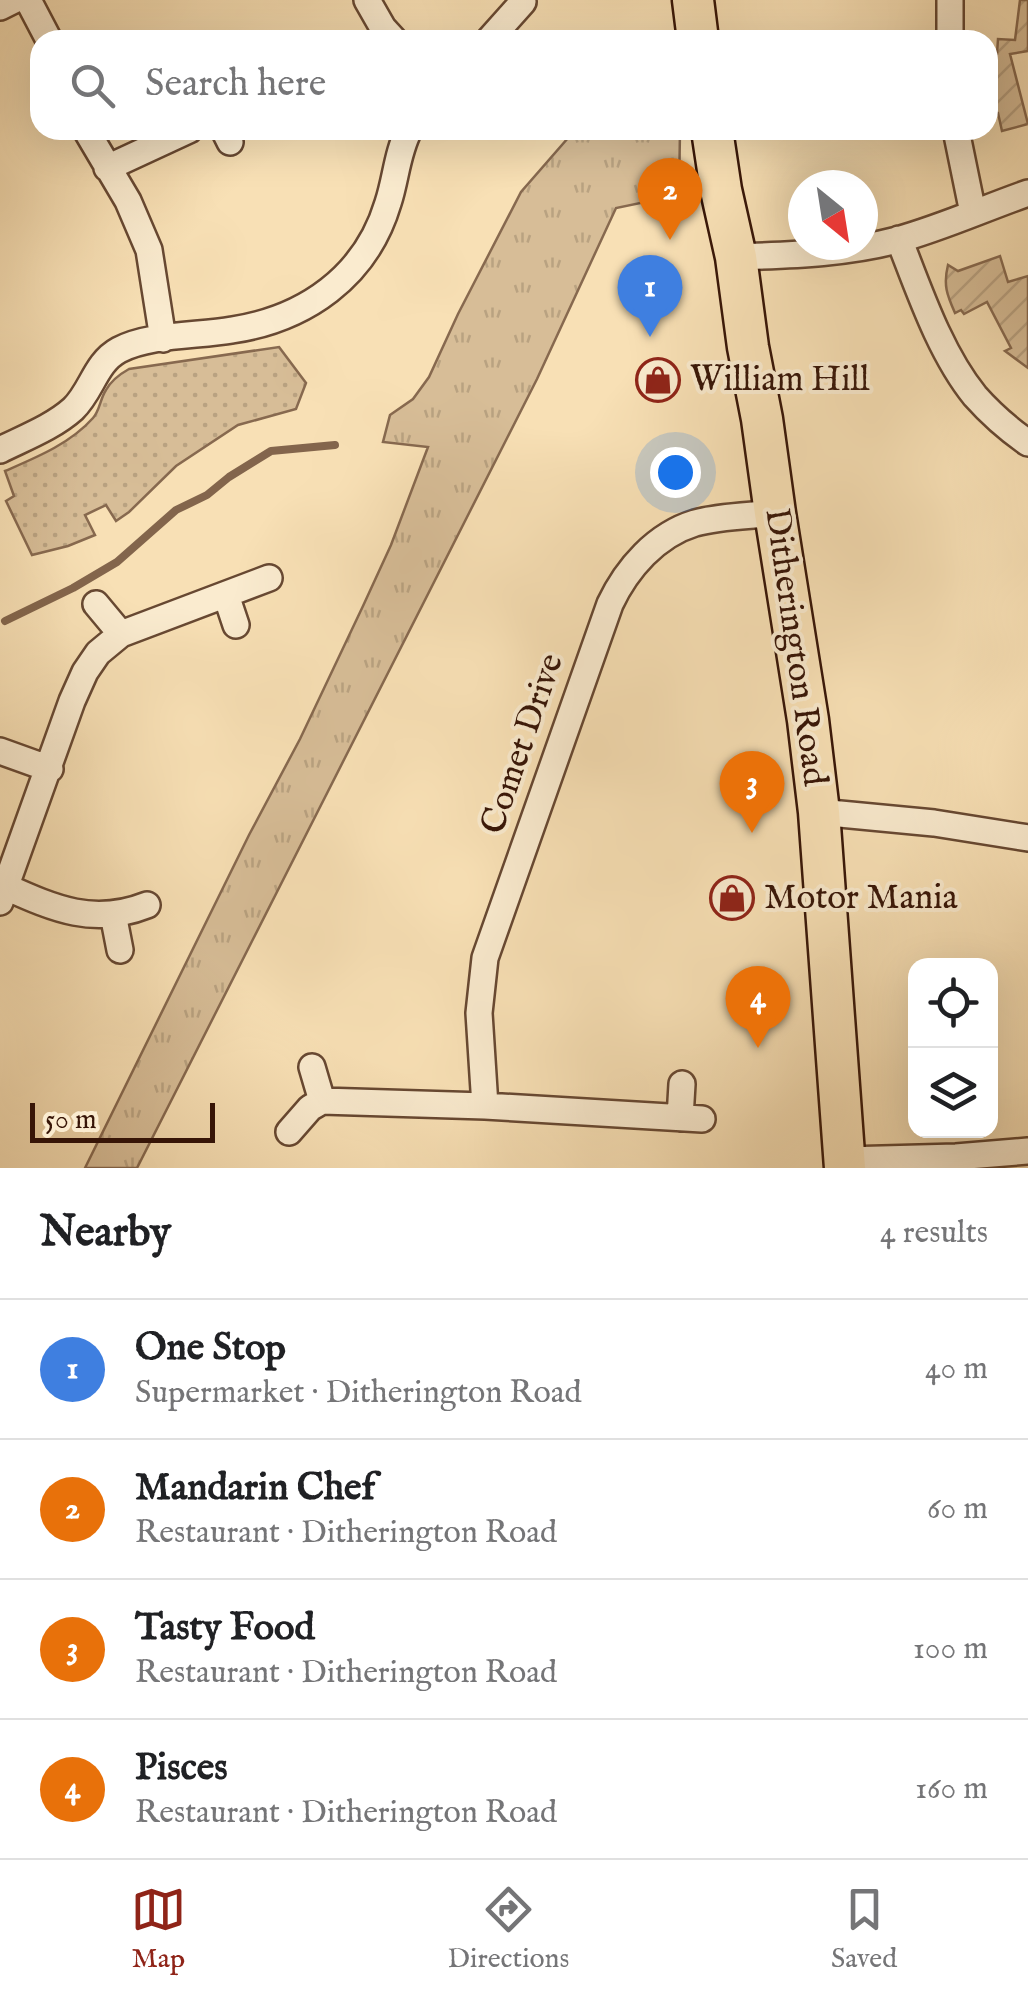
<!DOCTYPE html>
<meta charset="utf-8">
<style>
:root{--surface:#fff;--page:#f6f6f6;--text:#202124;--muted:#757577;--line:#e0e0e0;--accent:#8f2418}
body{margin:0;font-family:"IM FELL English",serif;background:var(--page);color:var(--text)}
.controls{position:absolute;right:30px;bottom:30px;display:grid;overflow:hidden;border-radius:20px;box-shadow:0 10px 40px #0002}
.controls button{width:90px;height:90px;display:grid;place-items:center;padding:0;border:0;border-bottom:2px solid var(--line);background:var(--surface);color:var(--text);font:50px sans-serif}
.compass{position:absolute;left:788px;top:170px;width:90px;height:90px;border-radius:50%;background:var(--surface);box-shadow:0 10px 40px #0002;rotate:150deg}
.scale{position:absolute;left:30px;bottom:25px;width:185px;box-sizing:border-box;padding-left:10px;border:5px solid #371507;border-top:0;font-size:28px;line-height:35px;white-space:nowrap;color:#371507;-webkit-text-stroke:8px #faebcf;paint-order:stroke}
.you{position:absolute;left:675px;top:472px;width:35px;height:35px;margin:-25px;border:8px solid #fff;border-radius:50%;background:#1a73e8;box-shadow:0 0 0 15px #1a73e833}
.badge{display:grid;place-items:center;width:65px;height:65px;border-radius:50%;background:var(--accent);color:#fff;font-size:32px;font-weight:700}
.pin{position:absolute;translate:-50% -82px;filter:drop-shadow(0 2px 5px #0008)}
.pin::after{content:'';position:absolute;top:52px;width:35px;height:30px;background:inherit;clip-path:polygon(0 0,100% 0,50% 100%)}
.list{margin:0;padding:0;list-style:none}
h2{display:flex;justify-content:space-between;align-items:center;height:130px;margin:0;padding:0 40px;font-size:42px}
h2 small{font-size:32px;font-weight:400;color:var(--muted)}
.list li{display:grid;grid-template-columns:65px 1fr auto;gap:30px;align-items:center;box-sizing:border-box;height:140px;padding:0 40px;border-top:2px solid var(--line)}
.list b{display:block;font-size:38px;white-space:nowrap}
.list p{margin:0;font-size:32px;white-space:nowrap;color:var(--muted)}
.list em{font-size:32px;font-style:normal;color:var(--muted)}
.icon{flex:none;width:55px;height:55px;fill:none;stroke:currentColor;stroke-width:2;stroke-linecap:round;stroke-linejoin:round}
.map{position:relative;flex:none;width:1028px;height:1168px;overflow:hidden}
.search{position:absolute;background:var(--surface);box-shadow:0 10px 40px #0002;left:30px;right:30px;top:30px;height:110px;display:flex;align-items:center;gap:25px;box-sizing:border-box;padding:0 35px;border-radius:30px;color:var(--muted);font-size:38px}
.sheet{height:690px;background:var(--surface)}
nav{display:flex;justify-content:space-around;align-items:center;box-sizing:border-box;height:140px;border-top:2px solid var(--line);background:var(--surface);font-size:28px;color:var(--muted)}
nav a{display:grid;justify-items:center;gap:5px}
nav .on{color:var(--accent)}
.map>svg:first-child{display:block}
.grass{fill:url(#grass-dots);stroke:#87694f;stroke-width:2.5}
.park{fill:url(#park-tufts);stroke:#87694f;stroke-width:2.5}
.garden{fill:url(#garden-furrows);stroke:#87694f;stroke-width:2.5}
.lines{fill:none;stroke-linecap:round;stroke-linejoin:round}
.stream{stroke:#83654c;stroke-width:8}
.street-casing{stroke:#674832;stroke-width:30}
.primary-casing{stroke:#371507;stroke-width:45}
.street{stroke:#faebcf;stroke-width:25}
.primary{stroke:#f8e0b5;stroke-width:40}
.labels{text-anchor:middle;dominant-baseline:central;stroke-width:8;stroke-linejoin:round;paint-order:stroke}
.poi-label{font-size:35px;fill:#371507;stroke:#faebcf;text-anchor:start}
.street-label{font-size:35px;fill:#371507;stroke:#faebcf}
</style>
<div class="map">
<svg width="1028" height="1168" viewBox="0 0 1028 1168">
<defs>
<pattern id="grass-dots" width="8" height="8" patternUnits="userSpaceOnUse" patternTransform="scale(2.5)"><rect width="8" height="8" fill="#d7bd97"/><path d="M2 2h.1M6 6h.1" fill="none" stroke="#b9a281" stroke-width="1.8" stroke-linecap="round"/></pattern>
<pattern id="park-tufts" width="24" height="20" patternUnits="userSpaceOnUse" patternTransform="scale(2.5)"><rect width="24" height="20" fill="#d7bd97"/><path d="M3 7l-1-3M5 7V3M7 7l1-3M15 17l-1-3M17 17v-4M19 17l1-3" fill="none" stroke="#b9a281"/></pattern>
<pattern id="garden-furrows" width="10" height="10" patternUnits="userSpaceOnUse" patternTransform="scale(2.5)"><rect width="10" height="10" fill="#d7bd97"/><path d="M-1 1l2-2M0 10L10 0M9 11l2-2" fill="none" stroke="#b9a281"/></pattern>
</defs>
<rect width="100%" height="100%" fill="#f8e0b5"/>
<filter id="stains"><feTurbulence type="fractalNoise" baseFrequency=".002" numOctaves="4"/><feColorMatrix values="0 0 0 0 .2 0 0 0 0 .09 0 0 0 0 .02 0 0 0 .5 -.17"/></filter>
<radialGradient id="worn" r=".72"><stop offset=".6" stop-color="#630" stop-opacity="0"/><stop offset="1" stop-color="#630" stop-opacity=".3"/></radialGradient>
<path class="grass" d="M 279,347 L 306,383 L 296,409 L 238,425 L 176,466 L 129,512 L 116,521 L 106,505 L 85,515 L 95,535 L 68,546 L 32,555 L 6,501 L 14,496 L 5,471 C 35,458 70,444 93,418 C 100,410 100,399 106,390 C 111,381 120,374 129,369 Z"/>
<path class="park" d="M 575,130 L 680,130 L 679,195 L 616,208 L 537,379 L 137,1168 L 85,1168 L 249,835 L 300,739 L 363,606 L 391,545 L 428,447 L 383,442 L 390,415 L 413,399 L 429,377 L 458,314 L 521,192 Z"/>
<path class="garden" d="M 1020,0 L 1028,0 L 1028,51 L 1010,54 L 1028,124 L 1002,131 L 998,113 L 988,114 L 988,56 L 997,54 L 998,39 L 1015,40 Z
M 1000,256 L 1008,282 L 1028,276 L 1028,368 L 1005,351 L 1011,348 L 987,302 L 964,314 L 961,310 L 955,313 C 947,295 943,285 948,265 L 958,271 Z"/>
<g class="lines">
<path class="stream" d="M 5,621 L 73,588 L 117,562 L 176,510 L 207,495 L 229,477 L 271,451 L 335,445"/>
<g class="street-casing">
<path id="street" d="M 28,0 L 49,40
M 367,0 L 383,28 L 394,40
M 0,7 L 14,0
M 489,40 L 523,2
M 950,40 L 950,0
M 86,130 L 128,201 L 149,250 L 163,339
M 224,130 L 230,142
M 956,130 L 973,213
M 107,168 L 189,130
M 899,239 C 919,290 940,353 975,396 C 991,414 1008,429 1028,443
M 736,257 C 790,255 844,254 897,240 C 941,228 985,208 1028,193
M 0,450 C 24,438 53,427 73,409 C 92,391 95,363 119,350 C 149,334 198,336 232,330 C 305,319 366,277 388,203 C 396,179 397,153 409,130
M 226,595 L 236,625
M 96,604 L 121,634
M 0,751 L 50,769
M 819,812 L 934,823 L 1028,838
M 6,887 C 55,909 94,926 147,905
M 0,902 L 72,701 L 85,672 L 98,653 L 121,634 L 269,578
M 113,914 L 120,950
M 312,1067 L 322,1101
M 680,1118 L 682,1084
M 702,1119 L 485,1106 L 479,1013 L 485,958 L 610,604 C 627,568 656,535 695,523 C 720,516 749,516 775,513
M 289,1132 L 310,1108 L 322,1101 L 485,1106
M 845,1160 L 956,1157 L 1028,1151"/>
</g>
<g class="primary-casing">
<path id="primary" d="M 693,0 L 698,40
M 712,130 L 721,190 L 736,257 L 748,347 L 762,419 L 775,513 L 808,720 L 819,812 L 845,1168"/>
</g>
<use href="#street" class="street"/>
<use href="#primary" class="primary"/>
</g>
<defs>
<g id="shop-ring" transform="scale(2.25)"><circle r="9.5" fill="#faebcf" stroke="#8f2418" stroke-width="1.5"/><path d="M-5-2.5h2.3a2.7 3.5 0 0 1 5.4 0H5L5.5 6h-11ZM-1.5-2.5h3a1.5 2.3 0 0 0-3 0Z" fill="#8f2418"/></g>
</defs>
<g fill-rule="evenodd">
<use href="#shop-ring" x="658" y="380"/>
<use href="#shop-ring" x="732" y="898"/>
</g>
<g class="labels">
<g class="poi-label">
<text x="690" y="380">William Hill</text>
<text x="764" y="898">Motor Mania</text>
</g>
<g class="street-label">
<text transform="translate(795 647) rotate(82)">Ditherington Road</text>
<text transform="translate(523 744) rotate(-71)">Comet Drive</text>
</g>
</g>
<rect width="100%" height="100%" filter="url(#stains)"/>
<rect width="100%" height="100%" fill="url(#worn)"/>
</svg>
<div class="controls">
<button><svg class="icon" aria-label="locate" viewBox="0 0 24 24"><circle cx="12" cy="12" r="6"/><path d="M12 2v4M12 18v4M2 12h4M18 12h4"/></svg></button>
<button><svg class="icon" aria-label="layers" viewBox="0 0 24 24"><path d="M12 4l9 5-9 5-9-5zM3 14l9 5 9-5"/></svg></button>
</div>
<svg class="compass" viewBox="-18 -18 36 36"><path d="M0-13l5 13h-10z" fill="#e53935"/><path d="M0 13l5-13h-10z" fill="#757577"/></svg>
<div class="scale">50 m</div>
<div class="you"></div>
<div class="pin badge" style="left:650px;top:337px;background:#3f7fe0">1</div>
<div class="pin badge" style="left:670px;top:240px;background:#e8710a">2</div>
<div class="pin badge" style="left:752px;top:833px;background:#e8710a">3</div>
<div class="pin badge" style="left:758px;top:1048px;background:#e8710a">4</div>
<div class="search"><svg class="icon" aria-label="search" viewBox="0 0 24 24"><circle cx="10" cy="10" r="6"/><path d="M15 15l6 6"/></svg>Search here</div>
</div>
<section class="sheet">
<h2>Nearby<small>4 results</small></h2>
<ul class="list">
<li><span class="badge" style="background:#3f7fe0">1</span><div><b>One Stop</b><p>Supermarket · Ditherington Road</p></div><em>40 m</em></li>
<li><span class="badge" style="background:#e8710a">2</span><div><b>Mandarin Chef</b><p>Restaurant · Ditherington Road</p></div><em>60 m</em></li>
<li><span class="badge" style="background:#e8710a">3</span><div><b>Tasty Food</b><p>Restaurant · Ditherington Road</p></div><em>100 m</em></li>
<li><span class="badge" style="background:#e8710a">4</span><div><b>Pisces</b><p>Restaurant · Ditherington Road</p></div><em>160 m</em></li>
</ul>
</section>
<nav>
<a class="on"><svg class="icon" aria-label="map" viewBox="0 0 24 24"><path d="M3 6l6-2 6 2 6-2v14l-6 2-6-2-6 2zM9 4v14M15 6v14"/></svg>Map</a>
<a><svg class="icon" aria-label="directions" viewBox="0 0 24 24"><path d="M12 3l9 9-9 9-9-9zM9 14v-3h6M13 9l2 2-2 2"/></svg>Directions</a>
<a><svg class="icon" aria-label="saved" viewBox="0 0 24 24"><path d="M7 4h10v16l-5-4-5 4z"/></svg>Saved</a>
</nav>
